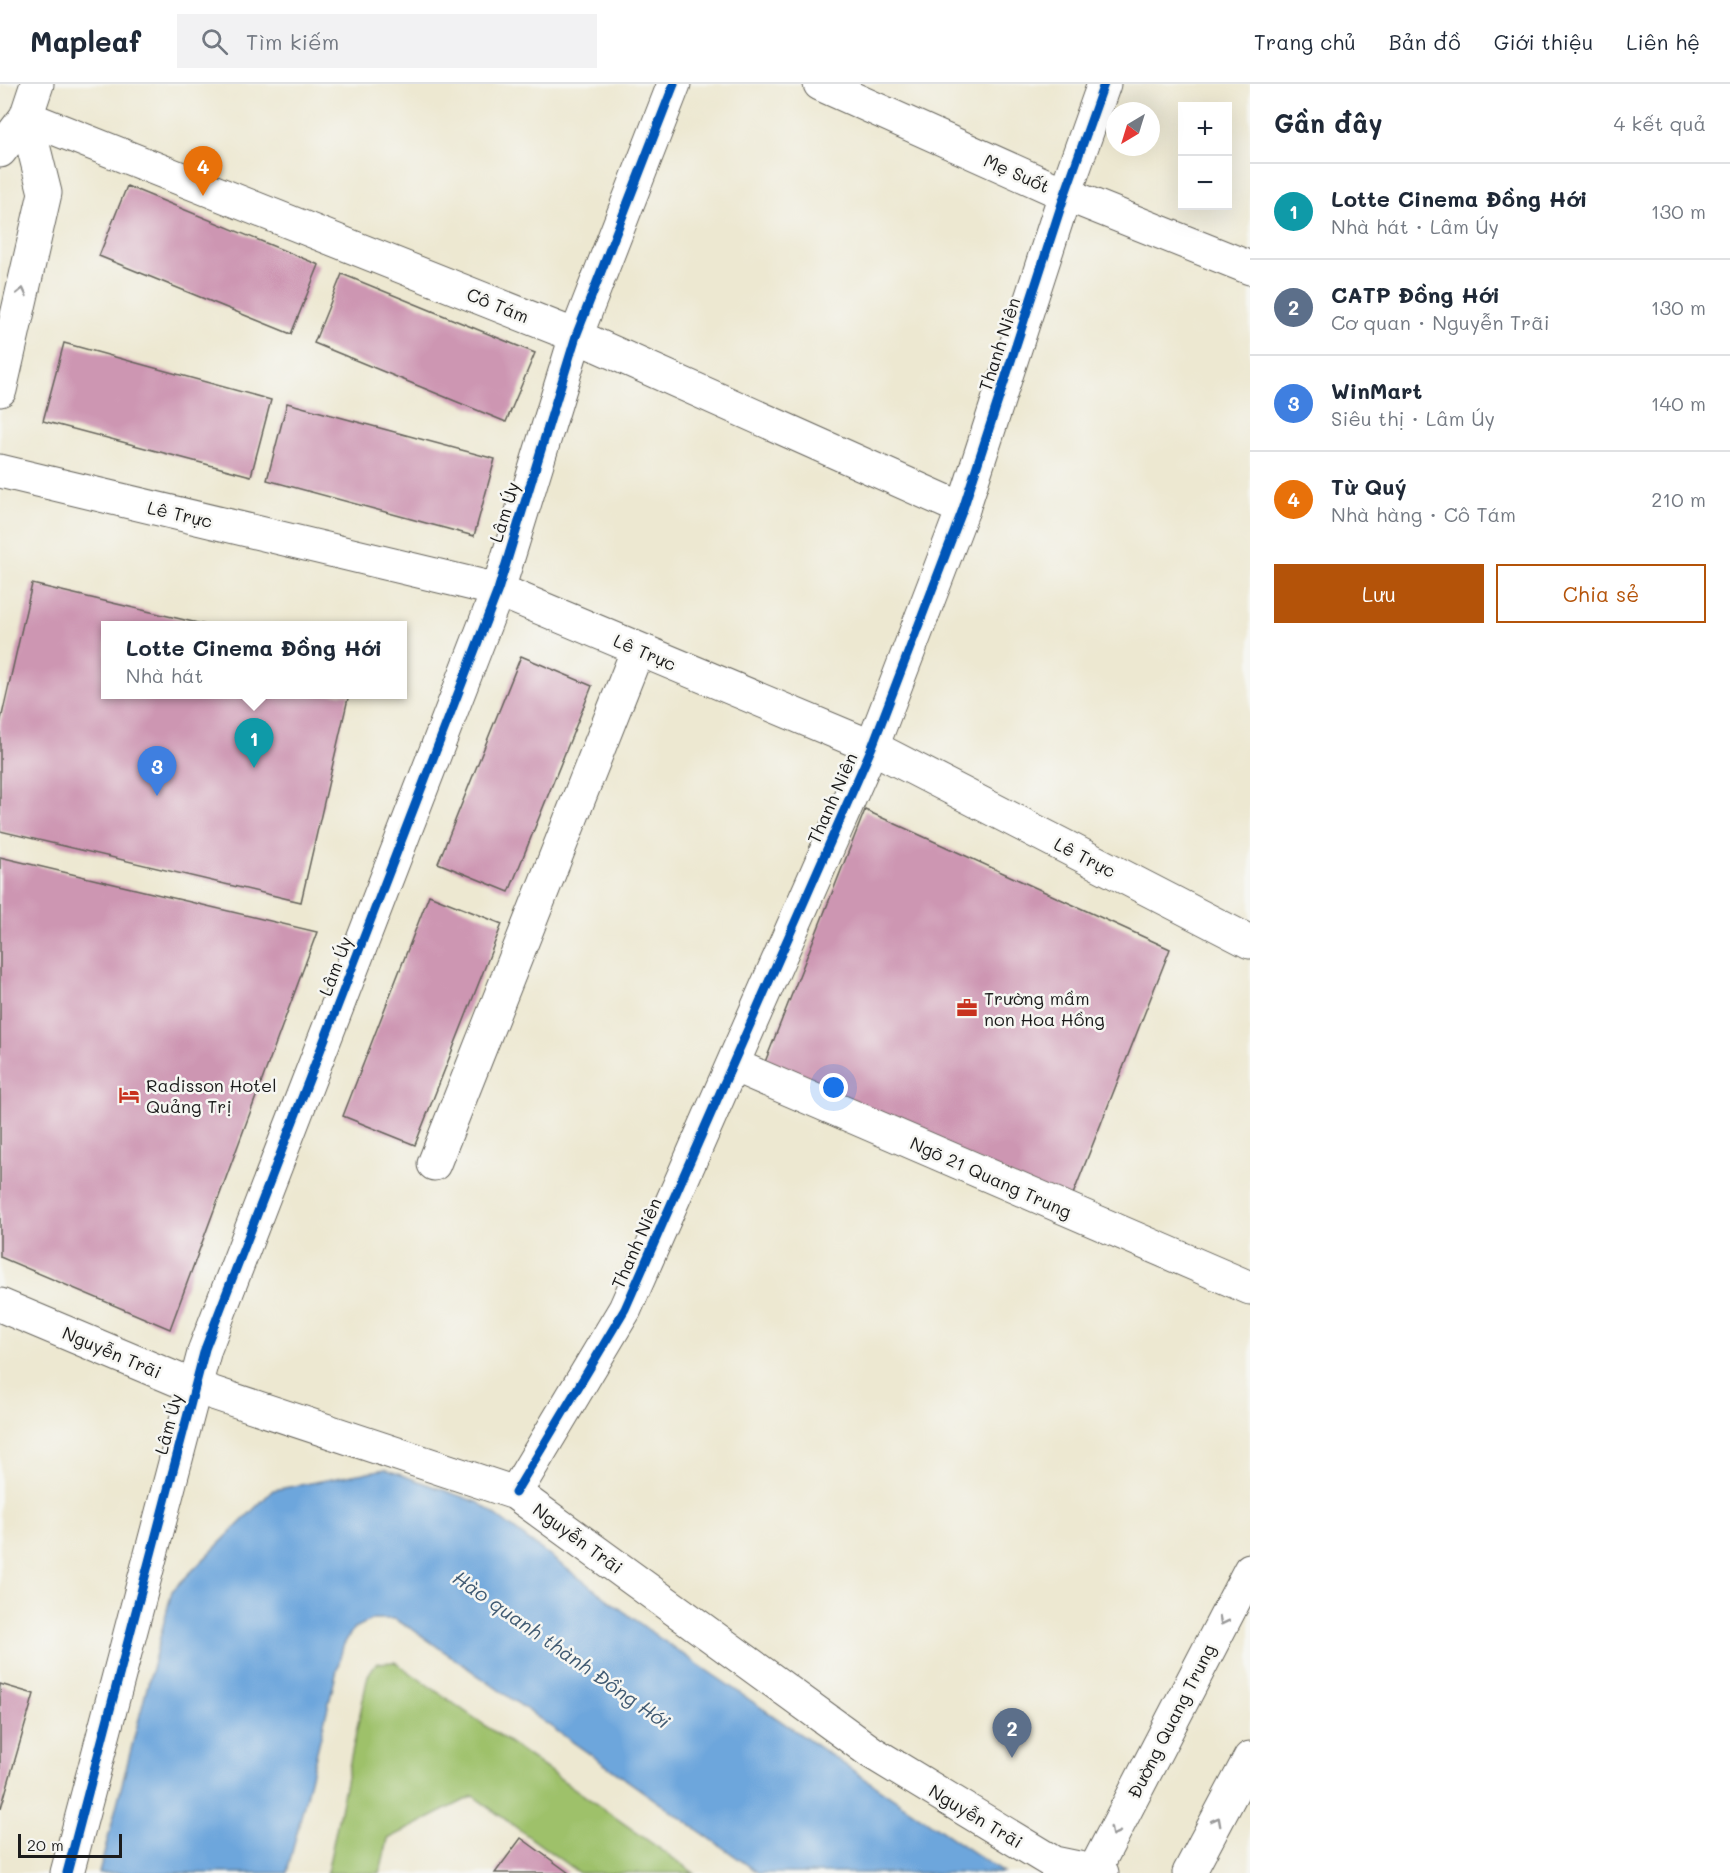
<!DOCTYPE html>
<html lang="vi">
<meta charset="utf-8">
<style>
:root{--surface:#fff;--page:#f2f2f3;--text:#1f2937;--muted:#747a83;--line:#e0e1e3;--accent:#b45309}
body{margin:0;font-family:Mali,sans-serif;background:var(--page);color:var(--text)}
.controls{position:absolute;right:18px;top:18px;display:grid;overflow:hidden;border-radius:0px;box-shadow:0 6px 24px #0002}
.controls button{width:54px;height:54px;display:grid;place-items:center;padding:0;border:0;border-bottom:2px solid var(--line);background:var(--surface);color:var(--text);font:30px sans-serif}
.compass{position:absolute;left:1106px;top:18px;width:54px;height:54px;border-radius:50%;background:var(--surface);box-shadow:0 6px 24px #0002;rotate:218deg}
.scale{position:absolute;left:18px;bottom:15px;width:104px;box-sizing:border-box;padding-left:6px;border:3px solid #1c1c1c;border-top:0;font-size:16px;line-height:21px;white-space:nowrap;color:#1c1c1c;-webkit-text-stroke:4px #f6f6f2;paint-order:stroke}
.you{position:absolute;left:834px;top:1004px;width:21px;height:21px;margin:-15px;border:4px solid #fff;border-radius:50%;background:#1a73e8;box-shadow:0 0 0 9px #1a73e833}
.badge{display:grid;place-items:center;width:39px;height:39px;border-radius:50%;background:var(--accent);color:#fff;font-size:20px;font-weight:700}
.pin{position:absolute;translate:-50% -50px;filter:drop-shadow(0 2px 3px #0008)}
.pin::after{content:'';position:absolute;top:32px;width:21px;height:18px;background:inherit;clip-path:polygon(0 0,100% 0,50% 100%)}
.popup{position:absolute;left:101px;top:537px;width:306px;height:78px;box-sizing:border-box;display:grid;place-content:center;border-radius:0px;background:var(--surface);filter:drop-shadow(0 2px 4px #0005);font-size:20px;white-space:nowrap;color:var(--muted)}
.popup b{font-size:22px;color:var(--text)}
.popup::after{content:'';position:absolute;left:50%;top:100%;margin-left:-12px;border:12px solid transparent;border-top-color:var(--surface)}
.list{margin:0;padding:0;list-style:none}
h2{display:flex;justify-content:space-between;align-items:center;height:78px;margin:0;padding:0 24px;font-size:26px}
h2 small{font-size:20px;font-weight:400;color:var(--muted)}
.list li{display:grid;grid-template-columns:39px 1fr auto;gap:18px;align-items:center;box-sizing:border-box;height:96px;padding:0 24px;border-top:2px solid var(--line)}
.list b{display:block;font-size:22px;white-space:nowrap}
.list p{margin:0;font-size:20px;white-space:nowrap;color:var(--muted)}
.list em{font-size:20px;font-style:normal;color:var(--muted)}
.actions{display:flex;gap:12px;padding:18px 24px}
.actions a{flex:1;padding:14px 0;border:2px solid var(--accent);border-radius:0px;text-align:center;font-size:21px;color:var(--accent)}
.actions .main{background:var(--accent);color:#fff}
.icon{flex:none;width:33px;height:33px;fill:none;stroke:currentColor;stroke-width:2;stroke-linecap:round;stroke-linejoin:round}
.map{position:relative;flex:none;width:1250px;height:1789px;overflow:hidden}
header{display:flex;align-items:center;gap:36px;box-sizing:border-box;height:84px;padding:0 30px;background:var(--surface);border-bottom:2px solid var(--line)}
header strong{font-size:28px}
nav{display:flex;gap:33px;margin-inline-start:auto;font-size:21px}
.search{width:420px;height:54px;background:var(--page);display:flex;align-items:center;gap:15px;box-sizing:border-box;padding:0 21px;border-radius:0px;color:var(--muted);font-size:22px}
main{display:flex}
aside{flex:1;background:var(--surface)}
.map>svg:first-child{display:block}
.green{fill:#9ec16b;stroke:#5d6e44;stroke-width:1.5}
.water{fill:#6da6dc;stroke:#44617c;stroke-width:1.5}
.building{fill:#cd96b2}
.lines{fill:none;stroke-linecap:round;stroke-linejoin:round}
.street-casing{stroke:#65635b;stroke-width:35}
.secondary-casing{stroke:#65635b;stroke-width:35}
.primary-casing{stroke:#65635b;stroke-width:35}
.street{stroke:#fff;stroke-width:33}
.secondary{stroke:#fff;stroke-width:33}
.primary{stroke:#fff;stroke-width:33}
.cycleway-casing{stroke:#f6f6f2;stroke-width:13}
.cycleway{stroke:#0057b8;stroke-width:9}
.oneway{stroke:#999}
.labels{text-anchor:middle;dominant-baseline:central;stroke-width:5;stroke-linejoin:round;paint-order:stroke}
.street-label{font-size:18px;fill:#1c1c1c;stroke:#f6f6f2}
.poi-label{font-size:18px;fill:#1c1c1c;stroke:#f6f6f2;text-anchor:start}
.water-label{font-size:20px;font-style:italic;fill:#405a72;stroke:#f6f6f2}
</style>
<header>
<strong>Mapleaf</strong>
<div class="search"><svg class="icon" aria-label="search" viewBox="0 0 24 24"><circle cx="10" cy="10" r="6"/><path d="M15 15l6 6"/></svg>Tìm kiếm</div>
<nav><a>Trang chủ</a><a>Bản đồ</a><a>Giới thiệu</a><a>Liên hệ</a></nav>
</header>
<main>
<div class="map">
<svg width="1250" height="1789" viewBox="0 0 1250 1789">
<rect width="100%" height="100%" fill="#f6f6f2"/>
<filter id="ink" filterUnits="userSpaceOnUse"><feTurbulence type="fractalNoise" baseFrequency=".0167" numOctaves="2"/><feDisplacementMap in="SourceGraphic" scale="12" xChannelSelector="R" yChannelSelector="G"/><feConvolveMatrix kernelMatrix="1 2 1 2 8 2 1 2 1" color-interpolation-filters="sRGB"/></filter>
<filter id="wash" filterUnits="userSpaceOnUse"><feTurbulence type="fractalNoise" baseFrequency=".008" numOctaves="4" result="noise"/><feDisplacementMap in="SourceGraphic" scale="24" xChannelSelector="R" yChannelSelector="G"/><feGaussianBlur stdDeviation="1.35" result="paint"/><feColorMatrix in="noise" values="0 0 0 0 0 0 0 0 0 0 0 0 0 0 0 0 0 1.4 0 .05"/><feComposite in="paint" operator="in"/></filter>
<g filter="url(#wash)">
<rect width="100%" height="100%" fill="#ede8d1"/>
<path class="green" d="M 395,1578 L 694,1789 L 579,1789 L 473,1712 L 388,1755 L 380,1789 L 327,1789 L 368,1591 L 377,1579 Z"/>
<path class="water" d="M 385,1385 L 479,1419 L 658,1553 L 1003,1789 L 759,1789 L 412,1545 L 394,1535 L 373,1535 L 353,1545 L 343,1562 L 287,1789 L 99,1789 L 172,1507 L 273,1406 Z"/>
<g id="blocks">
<path class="building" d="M 127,102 L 319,181 L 291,250 L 99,172 Z
M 342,190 L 535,269 L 506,338 L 314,259 Z
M 64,259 L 271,316 L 251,392 L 43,337 Z
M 287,319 L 495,375 L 474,452 L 267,396 Z
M 32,500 L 206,541 L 106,542 L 106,610 L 349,610 L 301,818 L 0,747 L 0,640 Z
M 521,572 L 592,602 L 509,808 L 438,779 Z
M 865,726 L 1170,865 L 1070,1118 L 763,983 Z
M 0,773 L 317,848 L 170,1245 L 0,1173 Z
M 429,811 L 502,840 L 415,1061 L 343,1032 Z
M 0,1600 L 34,1610 L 1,1724 L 0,1724 Z
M 521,1754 L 569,1789 L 495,1789 Z"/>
</g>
</g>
<g filter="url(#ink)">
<use href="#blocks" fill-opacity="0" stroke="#65635b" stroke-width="1.5"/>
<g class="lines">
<g class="street-casing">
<path id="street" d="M 26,33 L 576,252 L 963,425
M 0,387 L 498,506 L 872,663 L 1250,858
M 733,981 L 1250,1204
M 434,1080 L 638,565
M 67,1789 L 205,1265 L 498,506 L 576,252 L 674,0"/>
</g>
<g class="secondary-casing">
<path id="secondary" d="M 820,0 L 1065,110 L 1250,184
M 0,67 L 26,33 L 37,0
M 0,306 L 45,109 L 26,33
M 0,1221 L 195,1303 L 515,1409 L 871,1668 L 1054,1779 L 1102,1789
M 515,1409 L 625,1225 L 872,663 L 963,425 L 1065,110 L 1104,0"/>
</g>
<g class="primary-casing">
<path id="primary" d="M 1093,1789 L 1250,1486
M 1189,1789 L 1250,1674"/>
</g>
<use href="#street" class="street"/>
<use href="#secondary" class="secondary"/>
<use href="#primary" class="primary"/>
<g class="cycleway-casing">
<path id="cycleway" d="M 515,1409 L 625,1225 L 872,663 L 963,425 L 1065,110 L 1104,0
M 67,1789 L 205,1265 L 498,506 L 576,252 L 674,0"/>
</g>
<use href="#cycleway" class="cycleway"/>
</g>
<defs><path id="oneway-chevron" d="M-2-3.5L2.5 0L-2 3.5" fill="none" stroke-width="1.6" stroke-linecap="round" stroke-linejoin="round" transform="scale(1.5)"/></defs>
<g class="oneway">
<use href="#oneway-chevron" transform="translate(22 208) rotate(-77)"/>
<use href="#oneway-chevron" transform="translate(1223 1537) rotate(117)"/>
<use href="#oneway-chevron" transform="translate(1217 1737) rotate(-62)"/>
<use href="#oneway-chevron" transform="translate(1114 1748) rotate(117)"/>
</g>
</g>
<defs>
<g id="office-bare" transform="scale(1.62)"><path d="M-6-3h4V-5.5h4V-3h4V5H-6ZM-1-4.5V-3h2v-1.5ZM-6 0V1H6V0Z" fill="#c8321e" stroke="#f6f6f2" stroke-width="2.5" paint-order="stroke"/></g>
<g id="hotel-bare" transform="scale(1.62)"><path d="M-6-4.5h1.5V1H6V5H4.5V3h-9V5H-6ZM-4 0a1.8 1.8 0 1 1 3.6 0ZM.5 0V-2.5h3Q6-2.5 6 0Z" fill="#c8321e" stroke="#f6f6f2" stroke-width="2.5" paint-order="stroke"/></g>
</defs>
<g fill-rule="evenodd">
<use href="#office-bare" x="967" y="924"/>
<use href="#hotel-bare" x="129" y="1011"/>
</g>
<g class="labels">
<g class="street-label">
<text transform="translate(1017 89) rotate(24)">Mẹ Suốt</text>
<text transform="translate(498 221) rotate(22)">Cô Tám</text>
<text transform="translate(999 260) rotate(-72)">Thanh Niên</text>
<text transform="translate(504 428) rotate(-73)">Lâm Úy</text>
<text transform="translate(180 430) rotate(13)">Lê Trực</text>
<text transform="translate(645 568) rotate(23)">Lê Trực</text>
<text transform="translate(832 714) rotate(-66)">Thanh Niên</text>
<text transform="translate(1085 773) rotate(27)">Lê Trực</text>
<text transform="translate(335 882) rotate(-69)">Lâm Úy</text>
<text transform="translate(991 1093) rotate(24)">Ngõ 21 Quang Trung</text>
<text transform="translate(636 1159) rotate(-66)">Thanh Niên</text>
<text transform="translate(112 1268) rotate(23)">Nguyễn Trãi</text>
<text transform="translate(168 1340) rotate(-75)">Lâm Úy</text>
<text transform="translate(578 1454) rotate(36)">Nguyễn Trãi</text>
<text transform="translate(1171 1637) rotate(-63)">Đường Quang Trung</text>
<text transform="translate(976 1732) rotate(31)">Nguyễn Trãi</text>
</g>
<g class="poi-label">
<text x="984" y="914">Trường mầm<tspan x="984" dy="21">non Hoa Hồng</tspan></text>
<text x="146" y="1001">Radisson Hotel<tspan x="146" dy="21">Quảng Trị</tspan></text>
</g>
<g class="water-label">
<text transform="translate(562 1565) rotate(35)">Hào quanh thành Đồng Hới</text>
</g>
</g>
</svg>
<div class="controls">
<button>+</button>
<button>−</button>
</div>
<svg class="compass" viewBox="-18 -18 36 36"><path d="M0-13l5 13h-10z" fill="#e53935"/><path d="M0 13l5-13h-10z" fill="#747a83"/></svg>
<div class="scale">20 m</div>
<div class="you"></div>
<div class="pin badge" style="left:254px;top:684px;background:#0f9aa8">1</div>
<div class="popup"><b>Lotte Cinema Đồng Hới</b>Nhà hát</div>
<div class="pin badge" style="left:1012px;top:1674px;background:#5c6f8a">2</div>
<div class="pin badge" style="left:157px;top:712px;background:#3f7fe0">3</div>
<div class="pin badge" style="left:203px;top:112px;background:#e8710a">4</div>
</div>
<aside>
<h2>Gần đây<small>4 kết quả</small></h2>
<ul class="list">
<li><span class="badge" style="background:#0f9aa8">1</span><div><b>Lotte Cinema Đồng Hới</b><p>Nhà hát · Lâm Úy</p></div><em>130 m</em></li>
<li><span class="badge" style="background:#5c6f8a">2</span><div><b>CATP Đồng Hới</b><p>Cơ quan · Nguyễn Trãi</p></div><em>130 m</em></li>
<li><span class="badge" style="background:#3f7fe0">3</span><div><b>WinMart</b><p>Siêu thị · Lâm Úy</p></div><em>140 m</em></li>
<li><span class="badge" style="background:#e8710a">4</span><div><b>Từ Quý</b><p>Nhà hàng · Cô Tám</p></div><em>210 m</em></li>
</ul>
<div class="actions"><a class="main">Lưu</a><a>Chia sẻ</a></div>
</aside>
</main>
